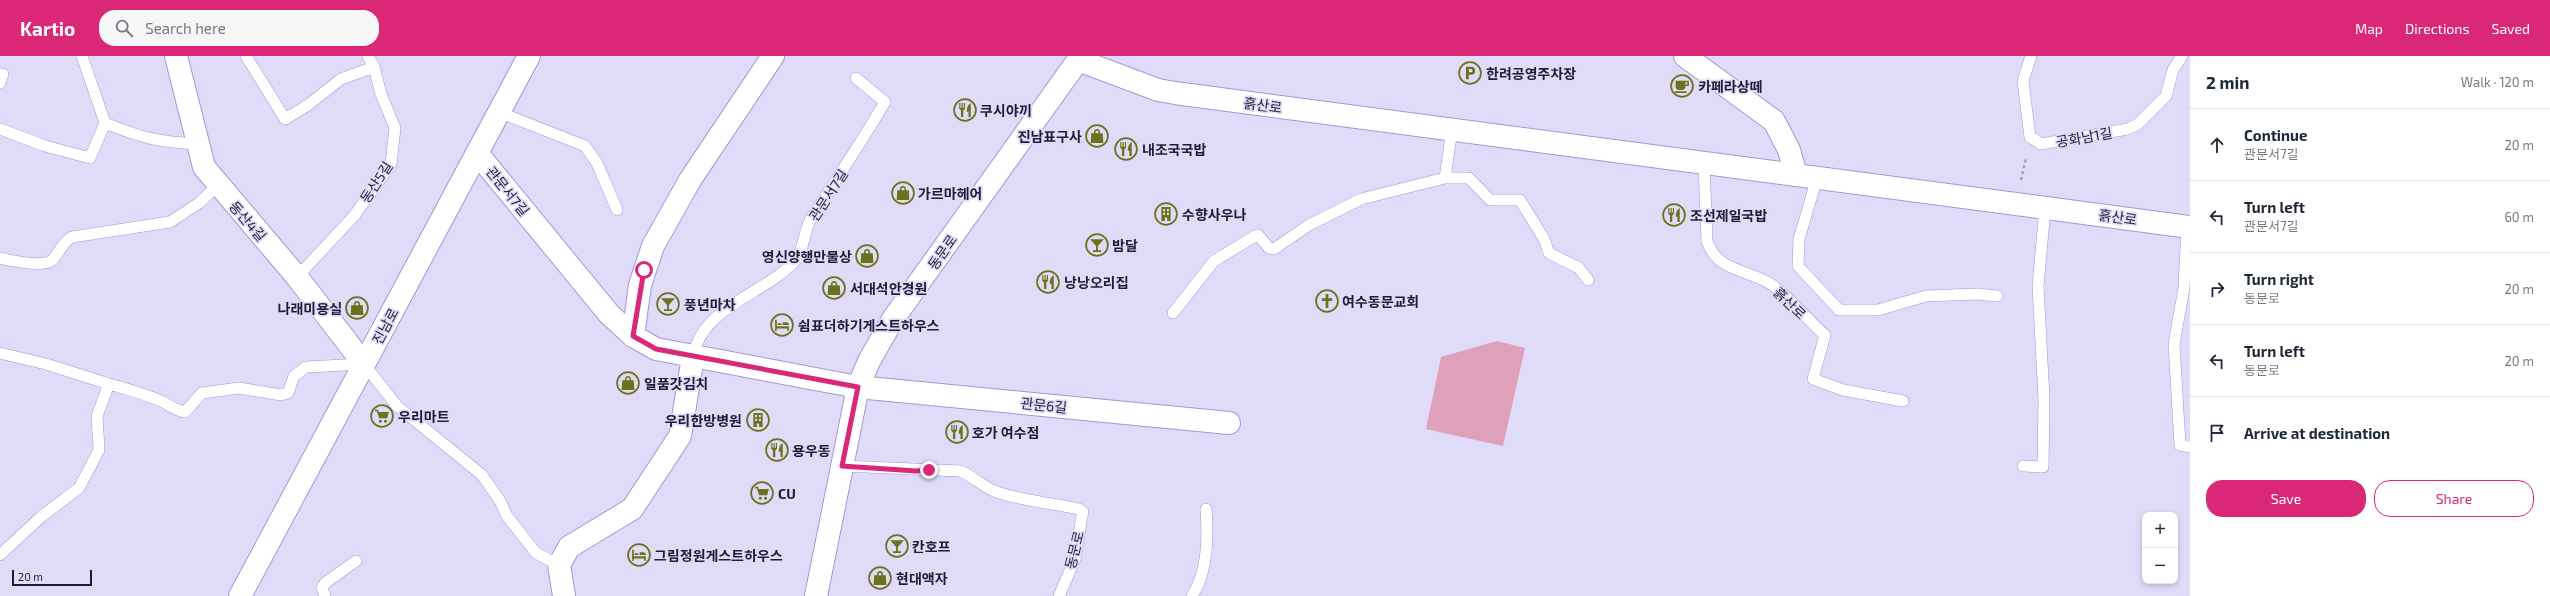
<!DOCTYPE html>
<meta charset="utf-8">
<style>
:root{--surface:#fff;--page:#f6f6f7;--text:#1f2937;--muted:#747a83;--line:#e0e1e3;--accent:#db2777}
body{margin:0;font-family:"Exo 2","Noto Sans KR",sans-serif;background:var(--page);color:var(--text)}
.controls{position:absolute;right:12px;bottom:12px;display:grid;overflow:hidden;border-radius:8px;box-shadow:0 2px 6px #0003}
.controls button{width:36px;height:36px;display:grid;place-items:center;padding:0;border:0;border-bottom:1px solid var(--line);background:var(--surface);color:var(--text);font:20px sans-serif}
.scale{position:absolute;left:12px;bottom:10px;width:80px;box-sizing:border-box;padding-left:4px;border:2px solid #221b36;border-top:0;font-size:11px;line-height:14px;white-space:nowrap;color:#221b36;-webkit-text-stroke:3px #e0dbf9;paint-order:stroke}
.stop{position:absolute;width:12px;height:12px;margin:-9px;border:3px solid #db2777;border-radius:50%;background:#fff}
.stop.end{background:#db2777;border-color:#fff;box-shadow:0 1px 4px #0008}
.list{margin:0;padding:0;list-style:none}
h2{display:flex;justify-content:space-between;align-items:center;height:52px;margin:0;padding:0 16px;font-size:17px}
h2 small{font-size:13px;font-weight:400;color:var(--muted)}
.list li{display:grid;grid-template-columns:26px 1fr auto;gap:12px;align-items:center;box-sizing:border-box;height:72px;padding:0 16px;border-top:1px solid var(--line)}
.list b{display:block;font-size:15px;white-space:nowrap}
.list p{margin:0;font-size:13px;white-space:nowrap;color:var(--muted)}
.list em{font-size:13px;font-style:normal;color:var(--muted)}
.actions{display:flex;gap:8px;padding:12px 16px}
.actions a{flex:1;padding:9px 0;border:1px solid var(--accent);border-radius:16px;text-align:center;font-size:14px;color:var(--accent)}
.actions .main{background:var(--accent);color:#fff}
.icon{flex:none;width:22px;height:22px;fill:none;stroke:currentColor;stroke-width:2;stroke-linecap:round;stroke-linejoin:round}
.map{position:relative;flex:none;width:2190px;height:540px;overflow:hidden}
header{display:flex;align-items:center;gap:24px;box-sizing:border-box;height:56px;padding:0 20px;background:var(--accent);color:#fff}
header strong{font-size:19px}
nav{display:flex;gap:22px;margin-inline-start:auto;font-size:14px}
.search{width:280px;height:36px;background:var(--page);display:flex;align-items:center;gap:10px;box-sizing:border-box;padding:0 14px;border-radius:16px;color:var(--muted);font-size:15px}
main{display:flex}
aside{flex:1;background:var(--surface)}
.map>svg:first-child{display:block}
.green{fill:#dea1b9}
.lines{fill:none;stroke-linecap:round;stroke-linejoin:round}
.lane-casing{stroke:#a495db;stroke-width:12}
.street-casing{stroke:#a495db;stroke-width:24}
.secondary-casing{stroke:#a495db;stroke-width:24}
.path{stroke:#a39dba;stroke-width:2.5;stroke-dasharray:3 3;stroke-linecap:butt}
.lane{stroke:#fff;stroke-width:11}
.street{stroke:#fff;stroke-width:22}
.secondary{stroke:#fff;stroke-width:22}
.route{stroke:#db2777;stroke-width:5}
.labels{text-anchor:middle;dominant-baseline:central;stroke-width:3.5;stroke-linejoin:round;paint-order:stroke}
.poi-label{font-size:14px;font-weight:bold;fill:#221b36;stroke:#e0dbf9;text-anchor:start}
.street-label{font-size:14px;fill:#221b36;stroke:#e0dbf9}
</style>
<header>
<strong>Kartio</strong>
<div class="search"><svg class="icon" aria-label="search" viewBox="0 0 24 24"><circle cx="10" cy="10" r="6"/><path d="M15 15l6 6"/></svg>Search here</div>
<nav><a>Map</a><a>Directions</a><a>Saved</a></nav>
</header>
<main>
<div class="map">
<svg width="2190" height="540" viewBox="0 0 2190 540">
<rect width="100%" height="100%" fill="#e0dbf9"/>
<path class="green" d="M 1497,285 L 1525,292 L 1503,390 L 1426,373 L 1441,301 Z"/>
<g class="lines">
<g class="lane-casing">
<path id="lane" d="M 82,0 L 105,67 C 142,82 158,86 198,88
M 246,0 L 285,63 L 308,49 L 341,23 L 374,11 L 381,38 L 395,72 L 391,108 L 354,160 L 297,221
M 368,0 L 374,11
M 2031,0 L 2023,25 L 2030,81 L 2041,88 L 2128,73 L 2138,68 L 2166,40 L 2173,14 L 2182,0
M 0,27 L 3,18
M 499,56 L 585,90 L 597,107 L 617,154
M 0,73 L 45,90 L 90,102 L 105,67
M 1704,107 L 1707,185 C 1717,215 1745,213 1769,227 C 1787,237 1808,265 1825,279 L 1813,323 L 1843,334 L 1903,345
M 1445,122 L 1452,73
M 1817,122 L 1799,183 L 1798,210 L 1839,254 L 1878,254 L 1926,240 L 1977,238 L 1997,240
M 2187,171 L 2184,232 L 2174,288 L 2180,389 L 2190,391
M 0,202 C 11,205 42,211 51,205 C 59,199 60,188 72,181 L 170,166 L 199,147 L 218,129
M 1173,257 L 1214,205 L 1255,180 L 1258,179 L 1269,192 L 1274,193 L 1309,169 L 1361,143 L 1445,122 L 1469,122 L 1490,144 L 1520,144 L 1544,183 L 1549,197 L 1579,212 L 1588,224
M 0,297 L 46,308 L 109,328 L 97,360 L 99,394 L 79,432 L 42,460 L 0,499
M 693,301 C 702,250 763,239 794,206 C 805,195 803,174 812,161 C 837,123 862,85 885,46 L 856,22
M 109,328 C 127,333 146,338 163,346 C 171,350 176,355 185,356 L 202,337 L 239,332 L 281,339 L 288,337 L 294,320 L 306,311 L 364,308 L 397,350 L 482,419 L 500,445 L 507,460 L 536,497 L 559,509
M 842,410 L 960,415 C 973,420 982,430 994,435 C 1021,445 1052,447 1079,453 L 1083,456 L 1082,460 L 1075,503 L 1059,540
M 2023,410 L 2043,411 L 2044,343 L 2038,230 L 2045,152
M 325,540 L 322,532 L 325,527 L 356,505
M 1192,540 C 1208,515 1208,482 1206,453"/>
</g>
<g class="street-casing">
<path id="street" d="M 176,0 L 204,111 L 297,221 L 364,308
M 1685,0 L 1774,65 L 1789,94 L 1796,119
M 477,97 L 609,258 L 633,280 L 656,293 L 858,331 L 1229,367
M 633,280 L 640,229 L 653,190 L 690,124 L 773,0
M 240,540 L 529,0
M 564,540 L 559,509 L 569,491 L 632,453 L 680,380 L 693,301"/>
</g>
<g class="secondary-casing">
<path id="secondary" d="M 1078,4 L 1158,34 L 1175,37 L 2190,171
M 816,540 L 858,331 L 869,305 L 893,263 L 1081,0"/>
</g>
<path class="path" d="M 2021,124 L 2026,102"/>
<use href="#lane" class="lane"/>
<use href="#street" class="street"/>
<use href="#secondary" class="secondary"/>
</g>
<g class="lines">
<path class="route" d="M 644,214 L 633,280 L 656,293 L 858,331 L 842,410 L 916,415 L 929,414"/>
</g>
<defs>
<g id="parking-ring" transform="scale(1.15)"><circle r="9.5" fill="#e0dbf9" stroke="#6c7219" stroke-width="1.5"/><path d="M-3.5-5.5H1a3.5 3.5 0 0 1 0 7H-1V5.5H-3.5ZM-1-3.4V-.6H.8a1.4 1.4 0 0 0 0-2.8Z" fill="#6c7219"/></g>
<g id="cafe-ring" transform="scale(1.15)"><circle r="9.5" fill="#e0dbf9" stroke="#6c7219" stroke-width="1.5"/><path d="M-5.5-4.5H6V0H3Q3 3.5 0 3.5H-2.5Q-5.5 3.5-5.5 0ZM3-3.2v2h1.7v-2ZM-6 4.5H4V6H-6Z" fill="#6c7219"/></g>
<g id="restaurant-ring" transform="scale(1.15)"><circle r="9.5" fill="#e0dbf9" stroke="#6c7219" stroke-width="1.5"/><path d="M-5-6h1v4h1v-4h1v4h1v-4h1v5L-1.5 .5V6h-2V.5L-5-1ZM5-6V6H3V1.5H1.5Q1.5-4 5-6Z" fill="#6c7219"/></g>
<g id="shop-ring" transform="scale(1.15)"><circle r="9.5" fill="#e0dbf9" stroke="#6c7219" stroke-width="1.5"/><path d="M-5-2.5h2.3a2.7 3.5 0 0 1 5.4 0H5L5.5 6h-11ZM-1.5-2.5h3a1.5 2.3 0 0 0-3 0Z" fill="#6c7219"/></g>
<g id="building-ring" transform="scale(1.15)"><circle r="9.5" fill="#e0dbf9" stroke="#6c7219" stroke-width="1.5"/><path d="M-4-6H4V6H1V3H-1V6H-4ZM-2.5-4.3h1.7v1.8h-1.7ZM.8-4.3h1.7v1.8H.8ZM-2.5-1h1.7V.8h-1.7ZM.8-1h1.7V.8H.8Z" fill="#6c7219"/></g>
<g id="bar-ring" transform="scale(1.15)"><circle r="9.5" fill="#e0dbf9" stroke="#6c7219" stroke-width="1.5"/><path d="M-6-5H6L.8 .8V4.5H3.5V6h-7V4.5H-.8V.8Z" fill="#6c7219"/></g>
<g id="church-ring" transform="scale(1.15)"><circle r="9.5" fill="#e0dbf9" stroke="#6c7219" stroke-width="1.5"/><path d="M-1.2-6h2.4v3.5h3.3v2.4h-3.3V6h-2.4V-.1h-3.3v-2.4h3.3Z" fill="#6c7219"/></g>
<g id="hotel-ring" transform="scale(1.15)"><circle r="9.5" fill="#e0dbf9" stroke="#6c7219" stroke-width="1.5"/><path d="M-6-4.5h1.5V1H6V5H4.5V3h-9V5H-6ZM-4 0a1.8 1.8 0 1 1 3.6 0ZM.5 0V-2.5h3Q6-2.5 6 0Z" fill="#6c7219"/></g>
<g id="supermarket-ring" transform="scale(1.15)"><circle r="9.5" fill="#e0dbf9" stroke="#6c7219" stroke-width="1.5"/><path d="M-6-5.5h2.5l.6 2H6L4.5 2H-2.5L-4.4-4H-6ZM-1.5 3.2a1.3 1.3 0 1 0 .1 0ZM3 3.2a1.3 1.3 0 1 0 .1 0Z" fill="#6c7219"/></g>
</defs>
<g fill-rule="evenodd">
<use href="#parking-ring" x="1470" y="17"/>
<use href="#cafe-ring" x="1682" y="30"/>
<use href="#restaurant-ring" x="965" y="54"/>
<use href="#shop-ring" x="1097" y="80"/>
<use href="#restaurant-ring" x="1126" y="93"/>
<use href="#shop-ring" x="903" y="137"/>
<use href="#building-ring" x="1166" y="158"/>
<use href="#restaurant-ring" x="1674" y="159"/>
<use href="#bar-ring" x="1097" y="189"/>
<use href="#shop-ring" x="867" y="200"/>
<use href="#restaurant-ring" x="1048" y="226"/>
<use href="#shop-ring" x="834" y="232"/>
<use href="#church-ring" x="1327" y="245"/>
<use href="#bar-ring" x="668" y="248"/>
<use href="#shop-ring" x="357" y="252"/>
<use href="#hotel-ring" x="782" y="269"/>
<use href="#shop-ring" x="628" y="327"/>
<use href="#supermarket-ring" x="382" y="360"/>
<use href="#building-ring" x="758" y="364"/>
<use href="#restaurant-ring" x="957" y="376"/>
<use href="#restaurant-ring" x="777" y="394"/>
<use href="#supermarket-ring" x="762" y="437"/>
<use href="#bar-ring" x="897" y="490"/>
<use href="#hotel-ring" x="639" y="499"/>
<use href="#shop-ring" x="880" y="522"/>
</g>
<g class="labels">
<g class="poi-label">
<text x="1486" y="17">한려공영주차장</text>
<text x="1698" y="30">카페라상떼</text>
<text x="980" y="54">쿠시야끼</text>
<text x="1082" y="80" text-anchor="end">진남표구사</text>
<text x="1142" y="93">내조국국밥</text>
<text x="918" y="137">가르마헤어</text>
<text x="1182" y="158">수향사우나</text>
<text x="1690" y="159">조선제일국밥</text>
<text x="1112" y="189">밤달</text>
<text x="852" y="200" text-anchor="end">영신양행만물상</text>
<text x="1064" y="226">낭낭오리집</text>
<text x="850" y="232">서대석안경원</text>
<text x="1342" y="245">여수동문교회</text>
<text x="684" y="248">풍년마차</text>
<text x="342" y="252" text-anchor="end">나래미용실</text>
<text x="798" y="269">쉼표더하기게스트하우스</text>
<text x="644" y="327">일품갓김치</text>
<text x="398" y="360">우리마트</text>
<text x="742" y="364" text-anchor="end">우리한방병원</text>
<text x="972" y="376">호가 여수점</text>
<text x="792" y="394">용우동</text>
<text x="778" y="437">CU</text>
<text x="912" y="490">칸호프</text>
<text x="654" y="499">그림정원게스트하우스</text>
<text x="896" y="522">현대액자</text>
</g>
<g class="street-label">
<text transform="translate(1263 49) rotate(8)">흙산로</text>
<text transform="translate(2084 81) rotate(-10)">공화남1길</text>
<text transform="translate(376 126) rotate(-57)">동산5길</text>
<text transform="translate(508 135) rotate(51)">관문서7길</text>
<text transform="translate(828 139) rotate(-57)">관문서7길</text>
<text transform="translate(2118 161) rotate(8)">흙산로</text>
<text transform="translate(248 165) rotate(49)">동산4길</text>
<text transform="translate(942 196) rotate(-55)">동문로</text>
<text transform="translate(1790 247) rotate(44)">흙산로</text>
<text transform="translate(385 270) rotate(-62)">진남로</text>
<text transform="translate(1044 349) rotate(6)">관문6길</text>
<text transform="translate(1074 494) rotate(-76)">동문로</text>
</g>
</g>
</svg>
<div class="controls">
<button>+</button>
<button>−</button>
</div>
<div class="scale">20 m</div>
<div class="stop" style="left:644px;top:214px"></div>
<div class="stop end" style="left:929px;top:414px"></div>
</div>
<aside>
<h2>2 min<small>Walk · 120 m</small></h2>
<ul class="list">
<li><svg class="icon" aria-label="ahead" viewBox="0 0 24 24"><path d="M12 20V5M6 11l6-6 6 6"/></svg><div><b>Continue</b><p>관문서7길</p></div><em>20 m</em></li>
<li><svg class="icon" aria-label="left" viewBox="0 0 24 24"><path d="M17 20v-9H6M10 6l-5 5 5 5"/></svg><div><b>Turn left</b><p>관문서7길</p></div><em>60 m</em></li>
<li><svg class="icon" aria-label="right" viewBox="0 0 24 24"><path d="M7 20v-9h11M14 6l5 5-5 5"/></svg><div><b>Turn right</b><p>동문로</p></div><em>20 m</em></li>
<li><svg class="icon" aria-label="left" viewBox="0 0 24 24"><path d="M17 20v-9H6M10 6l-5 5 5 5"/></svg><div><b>Turn left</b><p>동문로</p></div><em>20 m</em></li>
<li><svg class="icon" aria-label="arrive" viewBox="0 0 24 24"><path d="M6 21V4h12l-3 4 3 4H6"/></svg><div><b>Arrive at destination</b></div></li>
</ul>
<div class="actions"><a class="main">Save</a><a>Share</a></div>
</aside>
</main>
